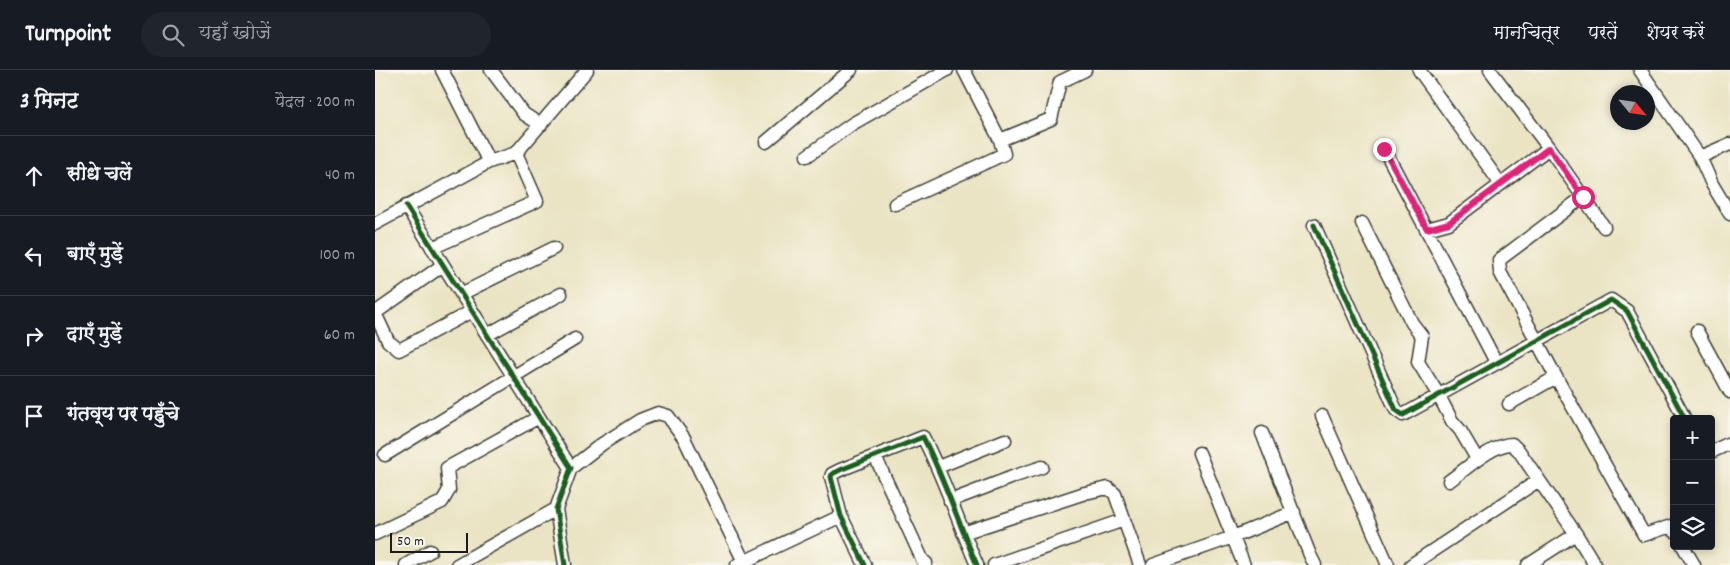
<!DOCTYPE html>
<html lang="hi">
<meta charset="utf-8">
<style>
:root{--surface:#171b24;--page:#20242c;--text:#f1f3f6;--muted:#9ea1a6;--line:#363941}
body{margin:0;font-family:Dekko,"Playpen Sans Deva",sans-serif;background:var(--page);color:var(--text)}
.controls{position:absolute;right:15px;bottom:15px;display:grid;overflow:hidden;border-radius:5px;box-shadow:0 2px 8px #0003}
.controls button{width:45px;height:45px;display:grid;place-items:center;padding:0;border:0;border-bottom:1px solid var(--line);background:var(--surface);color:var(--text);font:25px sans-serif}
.compass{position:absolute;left:1235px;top:15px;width:45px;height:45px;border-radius:50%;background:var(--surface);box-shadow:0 2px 8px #0003;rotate:119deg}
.scale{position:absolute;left:15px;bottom:12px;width:78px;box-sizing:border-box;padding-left:5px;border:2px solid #1c1c1c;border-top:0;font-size:14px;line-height:18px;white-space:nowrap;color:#1c1c1c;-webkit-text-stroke:4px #fbf7ec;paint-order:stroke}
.stop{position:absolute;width:15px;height:15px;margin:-11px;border:4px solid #db2777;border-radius:50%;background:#fff}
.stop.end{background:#db2777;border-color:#fff;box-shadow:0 1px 5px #0008}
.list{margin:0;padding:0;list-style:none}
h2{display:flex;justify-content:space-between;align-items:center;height:65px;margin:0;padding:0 20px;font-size:21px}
h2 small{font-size:16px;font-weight:400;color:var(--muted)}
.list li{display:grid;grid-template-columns:32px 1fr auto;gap:15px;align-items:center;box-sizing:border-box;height:80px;padding:0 20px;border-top:1px solid var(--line)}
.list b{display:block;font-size:19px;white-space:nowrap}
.list em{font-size:16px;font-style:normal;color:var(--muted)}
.icon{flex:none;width:28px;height:28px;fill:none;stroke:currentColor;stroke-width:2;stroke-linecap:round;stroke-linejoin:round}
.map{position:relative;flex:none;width:1355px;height:495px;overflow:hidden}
header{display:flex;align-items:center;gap:30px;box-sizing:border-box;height:70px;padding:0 25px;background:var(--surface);border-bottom:1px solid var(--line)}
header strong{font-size:24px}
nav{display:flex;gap:28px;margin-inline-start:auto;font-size:18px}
.search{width:350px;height:45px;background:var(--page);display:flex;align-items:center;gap:12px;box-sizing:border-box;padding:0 18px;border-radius:28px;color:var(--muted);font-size:19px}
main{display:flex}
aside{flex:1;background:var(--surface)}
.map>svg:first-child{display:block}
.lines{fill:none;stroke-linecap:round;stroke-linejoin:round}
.minor-casing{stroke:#3b3a35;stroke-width:15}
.minor{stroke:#fff;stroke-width:12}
.cycleway-casing{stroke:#fbf7ec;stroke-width:8}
.cycleway{stroke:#1b5e20;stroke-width:5}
.route{stroke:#db2777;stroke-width:6}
</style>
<header>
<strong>Turnpoint</strong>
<div class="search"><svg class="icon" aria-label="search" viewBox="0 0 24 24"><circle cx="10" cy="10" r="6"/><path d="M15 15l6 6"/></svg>यहाँ खोजें</div>
<nav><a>मानचित्र</a><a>परतें</a><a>शेयर करें</a></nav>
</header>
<main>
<aside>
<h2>3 मिनट<small>पैदल · 200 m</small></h2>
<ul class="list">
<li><svg class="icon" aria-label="ahead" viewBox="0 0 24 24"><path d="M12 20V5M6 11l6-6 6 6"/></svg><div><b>सीधे चलें</b></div><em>40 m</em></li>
<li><svg class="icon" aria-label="left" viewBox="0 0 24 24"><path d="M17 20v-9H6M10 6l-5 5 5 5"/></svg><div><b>बाएँ मुड़ें</b></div><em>100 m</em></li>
<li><svg class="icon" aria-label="right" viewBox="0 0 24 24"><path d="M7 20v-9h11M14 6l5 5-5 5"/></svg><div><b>दाएँ मुड़ें</b></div><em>60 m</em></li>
<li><svg class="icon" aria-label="arrive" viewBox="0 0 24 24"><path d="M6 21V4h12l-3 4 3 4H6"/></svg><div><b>गंतव्य पर पहुँचे</b></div></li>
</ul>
</aside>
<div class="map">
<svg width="1355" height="495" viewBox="0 0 1355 495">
<rect width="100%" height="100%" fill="#fbf7ec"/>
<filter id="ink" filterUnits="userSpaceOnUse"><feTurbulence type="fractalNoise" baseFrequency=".02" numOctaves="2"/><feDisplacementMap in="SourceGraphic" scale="10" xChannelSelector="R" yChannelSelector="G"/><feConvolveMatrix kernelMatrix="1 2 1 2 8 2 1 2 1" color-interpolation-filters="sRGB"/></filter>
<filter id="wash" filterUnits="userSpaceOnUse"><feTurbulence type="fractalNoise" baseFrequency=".0096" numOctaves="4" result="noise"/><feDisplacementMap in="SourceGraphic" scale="20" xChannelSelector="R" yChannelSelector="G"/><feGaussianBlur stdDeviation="1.12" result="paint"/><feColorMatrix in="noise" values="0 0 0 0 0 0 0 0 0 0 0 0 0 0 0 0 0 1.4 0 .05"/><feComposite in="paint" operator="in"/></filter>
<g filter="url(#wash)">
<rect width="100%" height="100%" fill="#eae4c5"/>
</g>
<g filter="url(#ink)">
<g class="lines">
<g class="minor-casing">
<path id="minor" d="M 67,0 L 114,92
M 116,0 L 149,44 L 166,55
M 1044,0 L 1125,113
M 1115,0 L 1174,78 L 1229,157
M 1265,0 L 1325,87 L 1337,114 L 1355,144
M 625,70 L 676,49 L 685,12 L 710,0
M 391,72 L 476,0
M 1009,79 L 1121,292
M 432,86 L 477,54 L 572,0
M 1325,87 L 1355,74
M 1208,127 L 1124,190 L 1125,202 L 1181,307 L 1269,465 L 1296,456 L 1299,461
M 520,134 L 629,84 L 625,70 L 589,0
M 31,136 L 196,398 L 181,439 L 190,495
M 987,153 L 1037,253 L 1047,266 L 1043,292 L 1063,324 L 1077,351 L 1085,360 L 1102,389
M 0,154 L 114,92 L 141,83 L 212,0
M 939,155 L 1021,340 L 1028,345 L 1236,230 L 1252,241 L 1310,349
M 1052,159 L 1074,153 L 1174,78
M 57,178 L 162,131 L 141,83
M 68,195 L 0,243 L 13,271 L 24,280 L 97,241
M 86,224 L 179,178
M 1322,261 L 1355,322
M 112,265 L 186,224
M 1134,334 L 1181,307
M 947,346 L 1013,495
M 887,363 L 935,485 L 940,495
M 1336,382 L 1355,373
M 824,383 L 869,495
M 10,385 L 200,269
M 500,386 L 548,491 L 551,493
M 563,397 L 630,370
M 196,398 L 227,374 L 265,350 L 283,343 L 293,346 L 309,368 L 369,492
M 1074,411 C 1090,400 1117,374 1137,374 L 1144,381 L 1201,464
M 575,431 L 640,406 L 667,397
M 588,463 L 710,423 L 733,418 L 740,424 L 765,495
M 0,464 L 67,432 L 74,420 L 72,398 L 164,347
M 1308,476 L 1319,495
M 31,495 L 55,481
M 82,495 L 181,439
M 362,495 L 466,446
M 490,495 L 466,446 L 456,407 L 457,404 L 465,400 L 548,367 C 569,408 583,452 602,495
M 619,495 L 749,450
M 778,495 L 858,467 L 919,442
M 1036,495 L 1164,410
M 1153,495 L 1201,464 L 1220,495"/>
</g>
<use href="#minor" class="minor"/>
<g class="cycleway-casing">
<path id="cycleway" d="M 31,136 L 196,398 L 181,439 L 190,495
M 939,155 L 1021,340 L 1028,345 L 1236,230 L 1252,241 L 1310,349
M 490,495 L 466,446 L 456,407 L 457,404 L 465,400 L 548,367 C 569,408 583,452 602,495"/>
</g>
<use href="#cycleway" class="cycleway"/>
</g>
</g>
<g class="lines" filter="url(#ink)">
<path class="route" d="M 1009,79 L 1052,159 L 1074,153 L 1174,78 L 1208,127"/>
</g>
</svg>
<div class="controls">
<button>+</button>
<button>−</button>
<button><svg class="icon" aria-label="layers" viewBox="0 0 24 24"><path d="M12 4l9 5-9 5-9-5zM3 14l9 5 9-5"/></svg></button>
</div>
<svg class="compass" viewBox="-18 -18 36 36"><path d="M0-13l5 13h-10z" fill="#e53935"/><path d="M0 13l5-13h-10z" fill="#9ea1a6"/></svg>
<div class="scale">50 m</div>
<div class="stop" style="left:1208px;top:127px"></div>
<div class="stop end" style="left:1009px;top:79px"></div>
</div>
</main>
